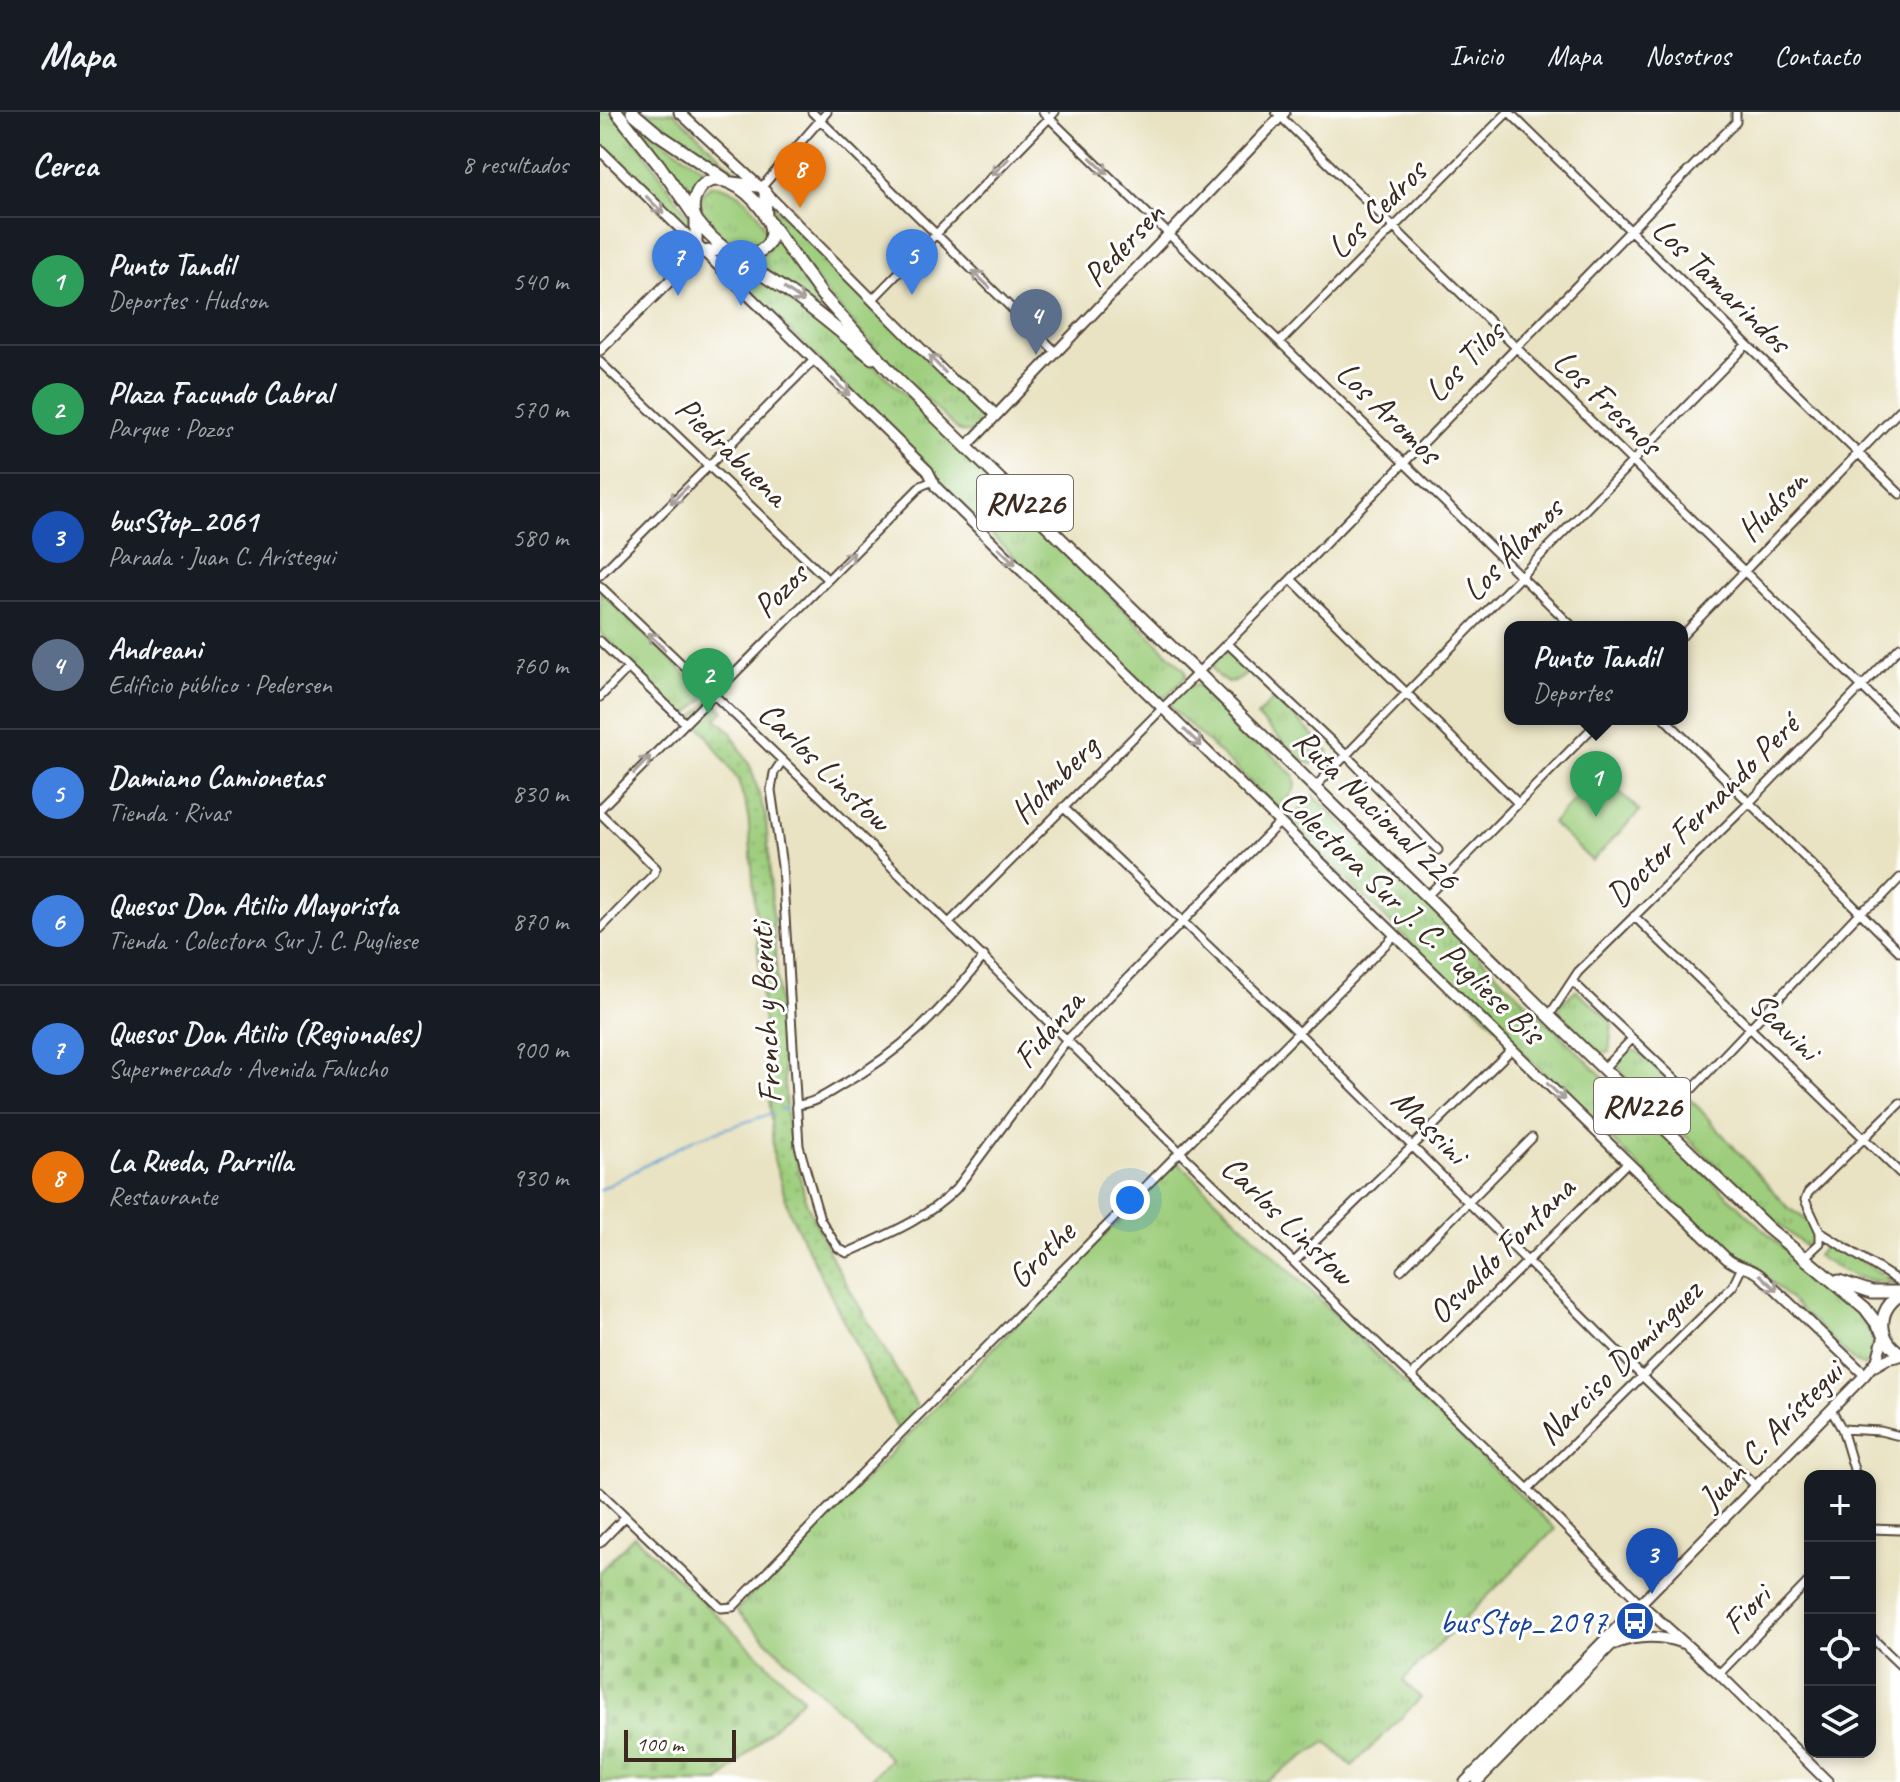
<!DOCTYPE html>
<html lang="es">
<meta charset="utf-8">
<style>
:root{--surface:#171b24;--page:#242831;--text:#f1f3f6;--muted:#9ea1a6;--line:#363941;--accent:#0f766e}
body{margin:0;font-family:Caveat,sans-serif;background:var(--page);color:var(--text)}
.controls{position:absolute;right:24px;bottom:24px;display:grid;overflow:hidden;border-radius:16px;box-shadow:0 4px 12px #0003}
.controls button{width:72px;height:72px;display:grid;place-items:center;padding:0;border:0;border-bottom:2px solid var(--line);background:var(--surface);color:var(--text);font:40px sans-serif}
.scale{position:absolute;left:24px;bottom:20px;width:112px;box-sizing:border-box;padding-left:8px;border:4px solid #3b2a1e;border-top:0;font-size:22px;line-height:28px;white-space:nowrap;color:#3b2a1e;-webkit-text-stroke:6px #fff;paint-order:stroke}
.you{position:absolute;left:530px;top:1088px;width:28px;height:28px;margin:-20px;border:6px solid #fff;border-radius:50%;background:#1a73e8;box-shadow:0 0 0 12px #1a73e833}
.badge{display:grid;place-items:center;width:52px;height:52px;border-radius:50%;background:var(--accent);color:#fff;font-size:26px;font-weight:700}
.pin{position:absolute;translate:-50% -66px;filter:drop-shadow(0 2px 4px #0008)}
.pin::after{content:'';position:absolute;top:42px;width:28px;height:24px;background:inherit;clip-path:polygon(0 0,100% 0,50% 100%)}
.popup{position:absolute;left:904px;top:509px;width:184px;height:104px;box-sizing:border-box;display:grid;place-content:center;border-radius:16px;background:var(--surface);filter:drop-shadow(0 2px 6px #0005);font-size:26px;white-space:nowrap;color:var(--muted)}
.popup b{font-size:30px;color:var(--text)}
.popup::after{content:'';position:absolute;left:50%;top:100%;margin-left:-16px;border:16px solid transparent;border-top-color:var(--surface)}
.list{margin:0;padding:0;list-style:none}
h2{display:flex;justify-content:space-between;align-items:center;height:104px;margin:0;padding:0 32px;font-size:34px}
h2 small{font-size:26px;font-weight:400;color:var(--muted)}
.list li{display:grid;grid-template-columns:52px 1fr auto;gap:24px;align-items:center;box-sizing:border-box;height:128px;padding:0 32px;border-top:2px solid var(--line)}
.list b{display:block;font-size:30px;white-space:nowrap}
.list p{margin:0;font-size:26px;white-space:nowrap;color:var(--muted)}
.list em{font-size:26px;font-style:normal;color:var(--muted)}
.icon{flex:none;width:44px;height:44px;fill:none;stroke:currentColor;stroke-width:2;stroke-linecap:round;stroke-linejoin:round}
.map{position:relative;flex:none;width:1300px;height:1670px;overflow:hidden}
header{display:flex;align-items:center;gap:48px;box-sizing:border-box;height:112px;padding:0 40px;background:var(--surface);border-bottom:2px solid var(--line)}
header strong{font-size:38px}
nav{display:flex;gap:44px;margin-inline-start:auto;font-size:28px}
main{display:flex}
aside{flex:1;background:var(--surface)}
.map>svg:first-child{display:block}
.grass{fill:url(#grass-tufts);stroke:#6c7c4e;stroke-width:2}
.cemetery{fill:url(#cemetery-stones);stroke:#6c7c4e;stroke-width:2}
.park{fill:url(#park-dots);stroke:#6c7c4e;stroke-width:2}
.pitch{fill:#9ece7d;stroke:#6c7c4e;stroke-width:2}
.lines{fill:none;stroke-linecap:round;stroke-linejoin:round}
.stream{stroke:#63a2d5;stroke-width:2}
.minor-casing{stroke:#554637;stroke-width:11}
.major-casing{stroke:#554637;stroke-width:13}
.highway-casing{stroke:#554637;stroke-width:15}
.minor{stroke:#fff;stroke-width:7}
.major{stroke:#fff;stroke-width:9}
.highway{stroke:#fff;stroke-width:11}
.oneway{stroke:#a79f9a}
.labels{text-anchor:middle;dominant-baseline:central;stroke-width:6;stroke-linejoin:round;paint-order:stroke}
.shield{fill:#fff;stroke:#766a62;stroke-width:2}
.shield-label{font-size:32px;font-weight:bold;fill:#3b2a1e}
.street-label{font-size:34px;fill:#3b2a1e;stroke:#fff}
.transit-label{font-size:34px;fill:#164399;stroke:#fff;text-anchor:end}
</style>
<header>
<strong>Mapa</strong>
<nav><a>Inicio</a><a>Mapa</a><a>Nosotros</a><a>Contacto</a></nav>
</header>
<main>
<aside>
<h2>Cerca<small>8 resultados</small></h2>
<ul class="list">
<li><span class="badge" style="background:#2e9e5b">1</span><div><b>Punto Tandil</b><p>Deportes · Hudson</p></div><em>540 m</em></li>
<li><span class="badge" style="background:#2e9e5b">2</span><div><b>Plaza Facundo Cabral</b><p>Parque · Pozos</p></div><em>570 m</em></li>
<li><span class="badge" style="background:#1a4fb4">3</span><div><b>busStop_2061</b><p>Parada · Juan C. Arístegui</p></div><em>580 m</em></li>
<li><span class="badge" style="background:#5c6f8a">4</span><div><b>Andreani</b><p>Edificio público · Pedersen</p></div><em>760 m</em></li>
<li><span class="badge" style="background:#3f7fe0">5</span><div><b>Damiano Camionetas</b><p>Tienda · Rivas</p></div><em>830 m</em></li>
<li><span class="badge" style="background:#3f7fe0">6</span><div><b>Quesos Don Atilio Mayorista</b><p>Tienda · Colectora Sur J. C. Pugliese</p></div><em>870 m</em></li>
<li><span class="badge" style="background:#3f7fe0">7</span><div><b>Quesos Don Atilio (Regionales)</b><p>Supermercado · Avenida Falucho</p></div><em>900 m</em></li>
<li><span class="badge" style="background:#e8710a">8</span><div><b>La Rueda, Parrilla</b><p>Restaurante</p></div><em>930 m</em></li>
</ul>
</aside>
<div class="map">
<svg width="1300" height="1670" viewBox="0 0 1300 1670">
<defs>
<pattern id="grass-tufts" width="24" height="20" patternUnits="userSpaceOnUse" patternTransform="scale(2)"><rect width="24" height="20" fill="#9ece7d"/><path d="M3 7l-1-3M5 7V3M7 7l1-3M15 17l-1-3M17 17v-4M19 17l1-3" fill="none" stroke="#89b16c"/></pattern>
<pattern id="cemetery-stones" width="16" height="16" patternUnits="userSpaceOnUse" patternTransform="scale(2)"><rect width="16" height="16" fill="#9ece7d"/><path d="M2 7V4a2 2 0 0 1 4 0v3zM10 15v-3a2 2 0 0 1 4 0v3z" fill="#89b16c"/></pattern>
<pattern id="park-dots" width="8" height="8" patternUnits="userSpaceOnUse" patternTransform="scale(2)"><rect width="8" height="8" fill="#9ece7d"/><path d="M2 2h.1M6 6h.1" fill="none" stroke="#89b16c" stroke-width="1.8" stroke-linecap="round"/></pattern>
</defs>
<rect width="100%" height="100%" fill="#fff"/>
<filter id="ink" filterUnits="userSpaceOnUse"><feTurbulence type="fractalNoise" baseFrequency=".0125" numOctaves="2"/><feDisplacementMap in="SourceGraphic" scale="16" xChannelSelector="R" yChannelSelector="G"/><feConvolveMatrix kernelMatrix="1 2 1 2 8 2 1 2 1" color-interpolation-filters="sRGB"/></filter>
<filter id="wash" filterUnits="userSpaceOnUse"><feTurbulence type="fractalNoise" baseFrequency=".006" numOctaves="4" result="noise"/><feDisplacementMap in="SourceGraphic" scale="32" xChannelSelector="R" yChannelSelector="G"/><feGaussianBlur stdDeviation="1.8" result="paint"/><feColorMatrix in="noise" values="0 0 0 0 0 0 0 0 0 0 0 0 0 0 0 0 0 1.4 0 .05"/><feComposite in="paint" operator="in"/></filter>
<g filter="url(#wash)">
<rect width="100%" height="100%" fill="#e9e3c3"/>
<path class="grass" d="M 0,0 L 11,0 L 31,21 L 92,109 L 91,119 L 86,118 L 0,33 Z
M 21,0 L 26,0 L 53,22 L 113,63 L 89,90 Z
M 37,0 L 74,0 L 144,67 C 112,63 63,20 37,0 Z
M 112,73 C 137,74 159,96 166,120 L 160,134 C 128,149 77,93 112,73 Z
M 172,92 L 351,270 L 384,296 L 385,307 C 377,316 371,325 358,318 C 303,265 249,213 204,152 C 191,134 175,115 170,94 Z
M 175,123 L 262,233 L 151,149 L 166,141 Z
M 122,144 L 135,149 L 170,170 L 267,247 L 348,323 L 586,559 L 586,565 L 565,585 L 557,585 L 341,373 L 332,358 L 118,148 Z
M 0,478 L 107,584 L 85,605 L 0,521 Z
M 626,537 L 646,556 L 646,562 C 633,575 620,572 612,555 L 613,548 Z
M 599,573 L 694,663 L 696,674 L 681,699 L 570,595 L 571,589 L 587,574 Z
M 674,586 L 678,587 L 728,639 L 729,646 L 724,651 L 710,652 L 696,643 L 657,604 Z
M 713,683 L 1053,1013 L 1200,1152 C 1219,1168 1300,1222 1265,1254 L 1255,1250 L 1152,1151 L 1133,1147 L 691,713 L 690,708 Z
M 976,878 L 1012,910 L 1009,940 L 999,940 L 960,902 L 960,892 Z
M 1030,938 L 1039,940 L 1098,995 L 1189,1097 C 1202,1104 1218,1114 1216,1131 L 1206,1135 L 1164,1100 L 1026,966 C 1019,958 1017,955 1019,945 Z
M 577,1049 L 955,1417 L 803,1568 L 821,1586 L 752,1654 L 726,1630 L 666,1670 L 268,1670 L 290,1647 L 136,1499 Z
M 1230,1133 L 1239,1134 L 1295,1171 C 1260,1169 1245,1162 1217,1144 L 1222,1137 Z"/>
<path class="cemetery" d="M 34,1424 L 203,1586 L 119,1670 L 0,1670 L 0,1459 Z"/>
<path class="park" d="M 112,587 L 124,599 L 116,606 L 130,619 L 151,656 L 166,706 L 187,1009 L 206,1090 L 235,1152 L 321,1301 L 300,1322 L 190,1101 L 174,1048 L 148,701 L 138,668 L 104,619 L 92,607 Z"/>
<path class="pitch" d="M 1000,661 L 1040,699 L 992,749 L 952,711 Z"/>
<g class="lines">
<path class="stream" d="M 181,998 L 186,997
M 0,1078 L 94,1027 L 173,1001"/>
</g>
</g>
<g filter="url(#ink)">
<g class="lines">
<g class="minor-casing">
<path id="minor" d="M 212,0 L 457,241
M 443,0 L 973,515
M 676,0 L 1300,612
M 909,0 L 1300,382
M 161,76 L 227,0
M 272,188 L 455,0
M 680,230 L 908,0
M 0,250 L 227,467
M 0,463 L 213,249
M 691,467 L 918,691
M 0,474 L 229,693 L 579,1039 L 928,1377 L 1042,1493
M 1082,524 L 1300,298
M 0,529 L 84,610
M 627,531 L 746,643 L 838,738
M 0,585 L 28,556
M 1065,607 L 1300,840
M 182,649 L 174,661 L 171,678 L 182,754 L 199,1034 L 220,1107 L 238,1136 L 247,1141 C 286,1123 325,1108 356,1077 L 467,928 L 680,710
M 714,676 L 1146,233
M 463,695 L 697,919 L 1041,1263 L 1156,1374
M 0,697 L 321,374 L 333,369
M 0,701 L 56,756 L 53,763 L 0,817
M 827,784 L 1001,607
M 1034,804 L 1300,1061
M 349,811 L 691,467 L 1136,10 L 1136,0
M 972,869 L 1085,977 L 1093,976 L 1260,800 L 1280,787 L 1300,766
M 949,904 L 978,860 L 1149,691 L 1300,535
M 1003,957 L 1032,927
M 196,993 C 213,992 227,982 242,973 C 301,940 343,898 384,844
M 1220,1120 L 1300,1170
M 1204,1146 L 1220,1131 L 1220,1120 L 1205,1088 L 1208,1081 L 1300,991
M 694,1150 L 912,937
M 801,1158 L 932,1026
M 811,1264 L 1028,1050
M 1231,1298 L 1242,1317 L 1256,1364
M 1242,1317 L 1280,1319 L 1300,1324
M 928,1377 L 1133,1174 L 1142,1155
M 0,1380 L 121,1496 L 133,1495 L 300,1322 L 795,823
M 1270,1417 L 1300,1418
M 0,1431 L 25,1405
M 1270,1524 L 1300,1553
M 1119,1562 L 1210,1468"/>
</g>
<g class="major-casing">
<path id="major" d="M 79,0 L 161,76 L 352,268 L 371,279 L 396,303
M 0,38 L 328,359 L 336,375 L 1126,1146 C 1136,1156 1149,1154 1160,1163 L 1265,1263
M 0,238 L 101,138
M 367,334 L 685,0
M 1275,1254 L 1287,1247 L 1300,1244
M 1042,1493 L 1119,1562 L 1228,1670
M 1015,1532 C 1038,1523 1059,1523 1082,1531
M 865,1670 L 1265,1263 L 1277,1248 L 1284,1223
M 877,1670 L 1035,1509 L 1042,1493"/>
</g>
<g class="highway-casing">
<path id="highway" d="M 17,0 L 59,53 L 93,102
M 32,0 L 58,22 L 125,67
M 132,71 L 158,74
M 165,80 L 166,106
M 168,108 L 222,183 L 297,267 L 949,904 L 1168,1116 L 1265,1196 L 1283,1220
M 96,134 L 96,109
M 130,139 C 149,147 176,140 170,114 C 164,93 133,62 110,69 C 95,74 88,97 98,110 C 118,138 162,161 190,181 C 219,201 245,224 272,246
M 103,140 L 127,137
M 1239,1169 L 1272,1180 L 1300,1180
M 1300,1183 C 1277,1198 1277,1226 1300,1241"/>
</g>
<use href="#minor" class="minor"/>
<use href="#major" class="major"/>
<use href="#highway" class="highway"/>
</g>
<defs><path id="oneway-shaft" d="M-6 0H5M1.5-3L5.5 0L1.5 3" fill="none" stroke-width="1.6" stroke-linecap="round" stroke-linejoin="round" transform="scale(2)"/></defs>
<g class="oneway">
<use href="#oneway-shaft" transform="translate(499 54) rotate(44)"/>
<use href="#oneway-shaft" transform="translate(400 55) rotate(135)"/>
<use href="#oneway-shaft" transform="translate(55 93) rotate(45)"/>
<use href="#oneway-shaft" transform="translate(381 167) rotate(-136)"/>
<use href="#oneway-shaft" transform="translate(194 183) rotate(35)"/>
<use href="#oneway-shaft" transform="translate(337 252) rotate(-134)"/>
<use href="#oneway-shaft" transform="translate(241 275) rotate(44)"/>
<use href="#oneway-shaft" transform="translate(79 383) rotate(135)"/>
<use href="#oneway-shaft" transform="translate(407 444) rotate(44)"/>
<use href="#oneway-shaft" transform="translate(246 448) rotate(-45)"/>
<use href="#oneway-shaft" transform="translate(56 529) rotate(-136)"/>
<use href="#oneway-shaft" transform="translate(593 626) rotate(44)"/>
<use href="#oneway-shaft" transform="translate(42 653) rotate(-46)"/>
<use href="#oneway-shaft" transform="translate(956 980) rotate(44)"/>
<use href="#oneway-shaft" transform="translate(1169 1171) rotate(43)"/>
</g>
</g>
<defs>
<g id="bus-disc" transform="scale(2)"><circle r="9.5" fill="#1a4fb4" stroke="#fff"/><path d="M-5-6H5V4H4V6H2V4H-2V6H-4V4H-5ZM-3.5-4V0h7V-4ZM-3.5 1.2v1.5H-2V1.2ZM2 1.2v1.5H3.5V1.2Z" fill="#fff"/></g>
</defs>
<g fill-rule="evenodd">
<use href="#bus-disc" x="1035" y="1509"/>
</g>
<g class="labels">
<g class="shield">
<rect x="377" y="363" width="96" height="56" rx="6"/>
<rect x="994" y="966" width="96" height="56" rx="6"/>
</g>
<g class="shield-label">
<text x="425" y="391">RN226</text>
<text x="1042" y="994">RN226</text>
</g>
<g class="street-label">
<text transform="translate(776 97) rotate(-45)">Los Cedros</text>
<text transform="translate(523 132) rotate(-47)">Pedersen</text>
<text transform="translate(1122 173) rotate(44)">Los Tamarindos</text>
<text transform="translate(864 249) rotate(-46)">Los Tilos</text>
<text transform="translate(1008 290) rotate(44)">Los Fresnos</text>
<text transform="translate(789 300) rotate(44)">Los Aromos</text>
<text transform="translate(132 339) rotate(44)">Piedrabuena</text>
<text transform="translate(1172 393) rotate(-46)">Hudson</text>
<text transform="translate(912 437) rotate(-46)">Los Álamos</text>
<text transform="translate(180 478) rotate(-45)">Pozos</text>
<text transform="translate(225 654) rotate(44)">Carlos Linstow</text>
<text transform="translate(454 667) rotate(-45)">Holmberg</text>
<text transform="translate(777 697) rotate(44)">Ruta Nacional 226</text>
<text transform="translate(1102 698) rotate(-45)">Doctor Fernando Peré</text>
<text transform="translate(813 804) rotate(44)">Colectora Sur J. C. Pugliese Bis</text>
<text transform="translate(165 901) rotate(-93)">French y Beruti</text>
<text transform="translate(1185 914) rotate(44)">Scavini</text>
<text transform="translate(448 917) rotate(-50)">Fidanza</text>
<text transform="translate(830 1014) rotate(45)">Massini</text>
<text transform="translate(688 1108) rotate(44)">Carlos Linstow</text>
<text transform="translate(901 1138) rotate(-45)">Osvaldo Fontana</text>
<text transform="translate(441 1142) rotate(-45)">Grothe</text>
<text transform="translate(1019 1250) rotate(-45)">Narciso Domínguez</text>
<text transform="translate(1170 1323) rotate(-46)">Juan C. Arístegui</text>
<text transform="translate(1146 1497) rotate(-46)">Fiori</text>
</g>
<g class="transit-label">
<text x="1007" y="1509">busStop_2097</text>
</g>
</g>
</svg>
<div class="controls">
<button>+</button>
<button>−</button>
<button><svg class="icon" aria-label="locate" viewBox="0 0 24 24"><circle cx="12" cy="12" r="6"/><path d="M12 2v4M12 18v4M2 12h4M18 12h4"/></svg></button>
<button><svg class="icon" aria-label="layers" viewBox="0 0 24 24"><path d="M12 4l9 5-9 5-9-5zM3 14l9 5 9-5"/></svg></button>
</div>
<div class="scale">100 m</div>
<div class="you"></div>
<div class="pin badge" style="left:996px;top:705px;background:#2e9e5b">1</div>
<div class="popup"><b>Punto Tandil</b>Deportes</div>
<div class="pin badge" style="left:108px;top:602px;background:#2e9e5b">2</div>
<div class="pin badge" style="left:1052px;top:1482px;background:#1a4fb4">3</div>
<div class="pin badge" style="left:436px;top:243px;background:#5c6f8a">4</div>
<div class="pin badge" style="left:312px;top:183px;background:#3f7fe0">5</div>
<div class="pin badge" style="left:141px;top:194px;background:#3f7fe0">6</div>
<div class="pin badge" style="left:78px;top:184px;background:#3f7fe0">7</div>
<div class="pin badge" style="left:200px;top:96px;background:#e8710a">8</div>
</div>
</main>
